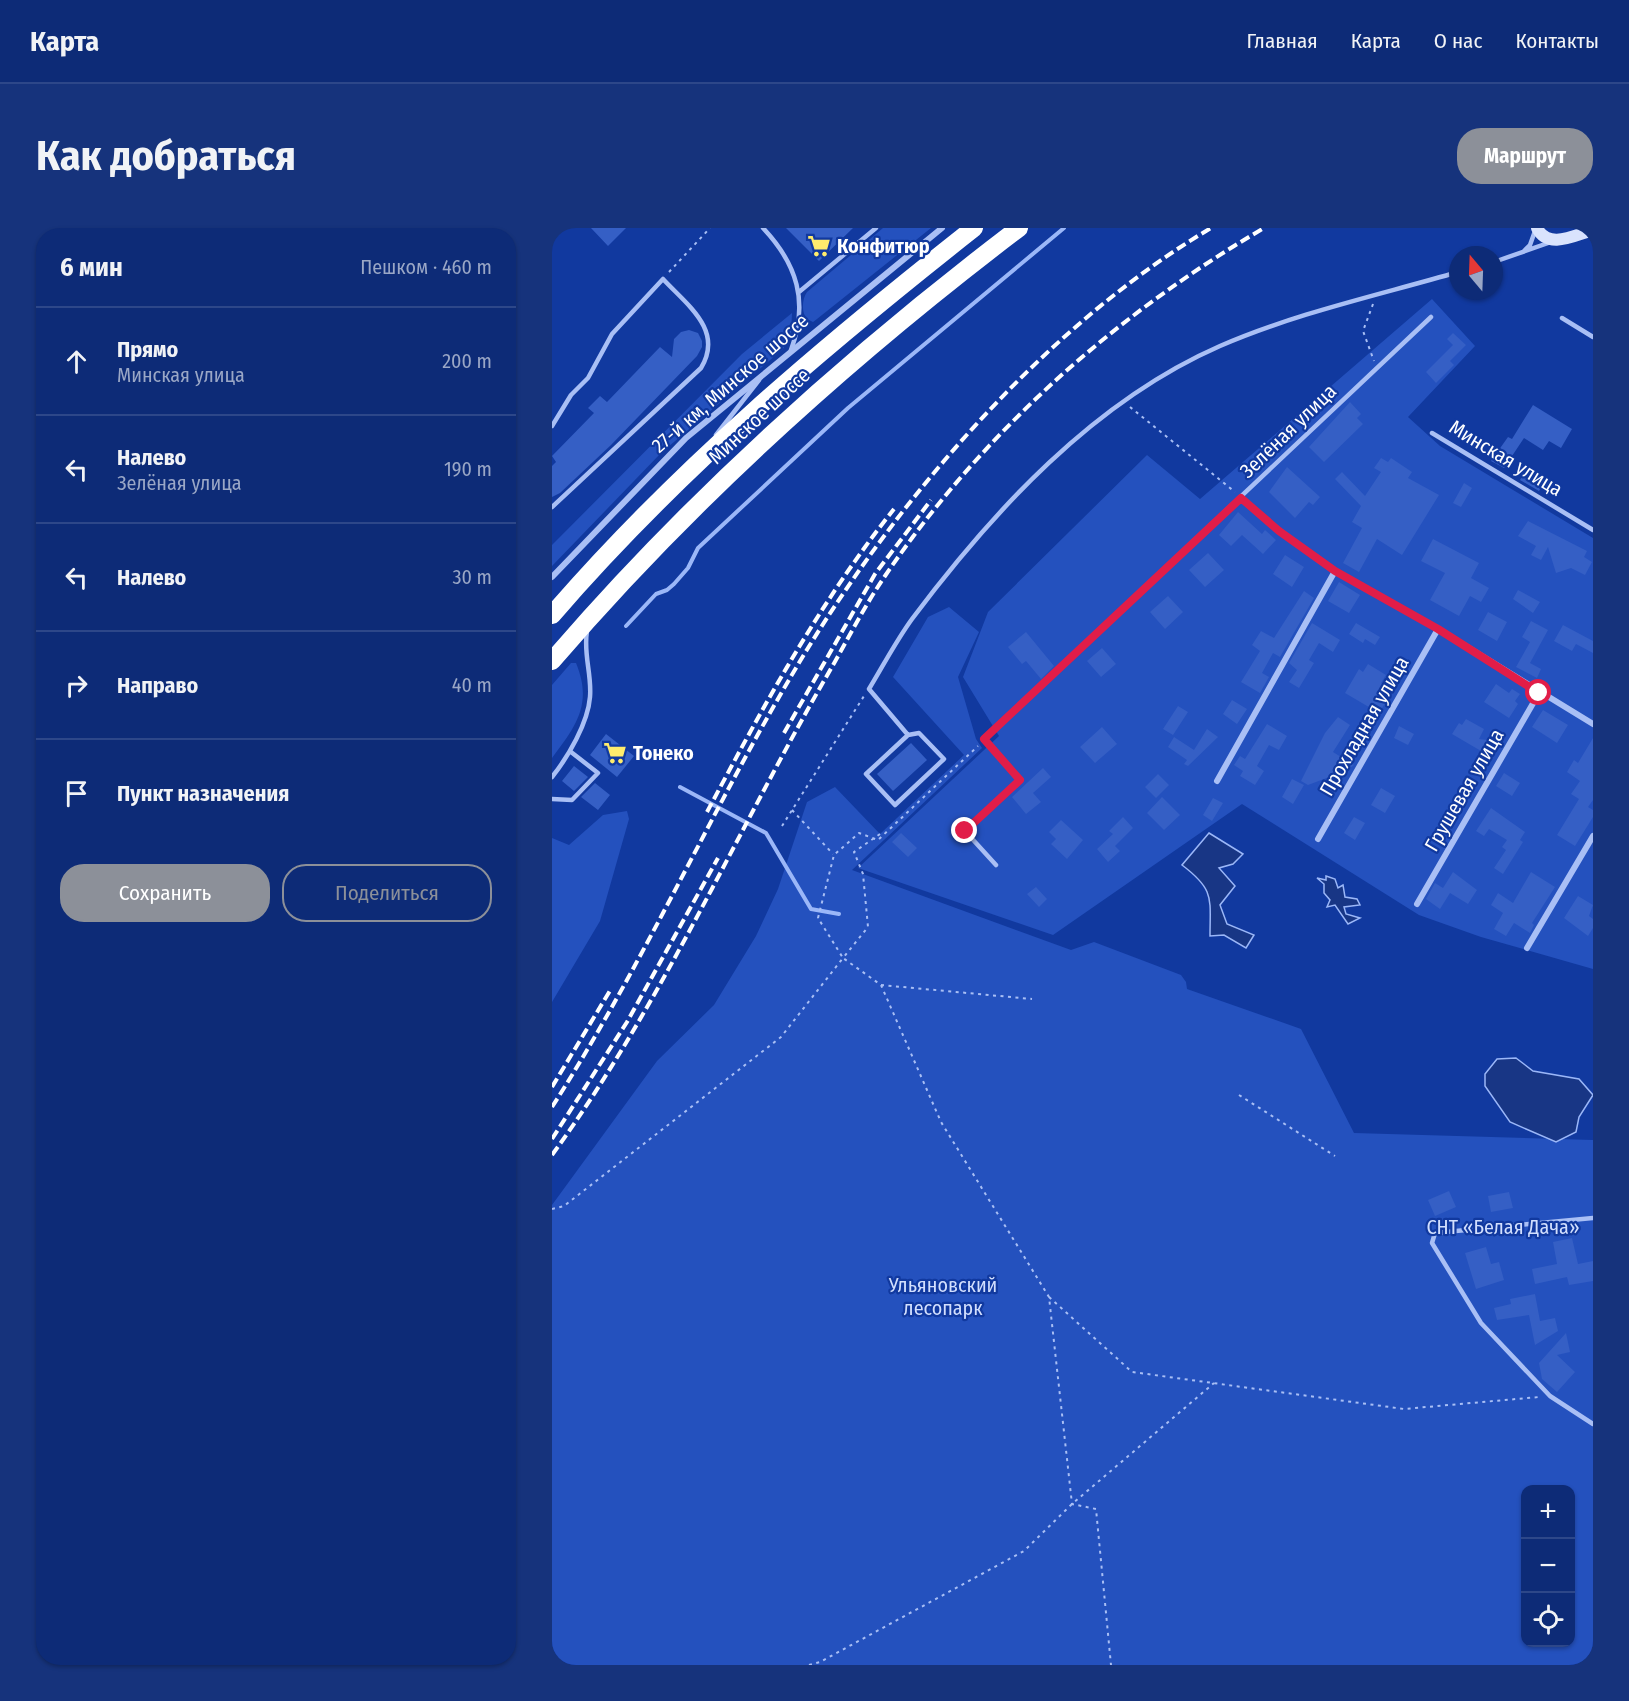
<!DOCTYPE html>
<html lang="ru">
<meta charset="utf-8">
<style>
:root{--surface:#0d2b77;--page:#16337c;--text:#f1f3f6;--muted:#9aa7c6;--line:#2d4789;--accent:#8c9099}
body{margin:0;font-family:"Fira Sans Condensed",sans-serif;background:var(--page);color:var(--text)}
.controls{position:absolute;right:18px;bottom:18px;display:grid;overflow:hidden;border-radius:12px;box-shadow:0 2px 4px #0004}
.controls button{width:54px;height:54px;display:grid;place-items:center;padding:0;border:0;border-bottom:2px solid var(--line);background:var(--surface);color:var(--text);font:30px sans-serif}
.compass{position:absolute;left:897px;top:18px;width:54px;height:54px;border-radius:50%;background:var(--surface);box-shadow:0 2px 4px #0004;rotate:341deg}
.stop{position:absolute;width:18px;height:18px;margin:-14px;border:4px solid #e11d48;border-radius:50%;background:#fff}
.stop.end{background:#e11d48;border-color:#fff;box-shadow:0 2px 6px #0008}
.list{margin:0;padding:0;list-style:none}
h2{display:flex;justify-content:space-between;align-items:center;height:78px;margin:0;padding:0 24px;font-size:26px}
h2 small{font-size:20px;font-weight:400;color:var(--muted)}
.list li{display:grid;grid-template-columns:39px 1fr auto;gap:18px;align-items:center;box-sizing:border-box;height:108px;padding:0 24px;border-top:2px solid var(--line)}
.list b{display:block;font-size:22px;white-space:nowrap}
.list p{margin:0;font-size:20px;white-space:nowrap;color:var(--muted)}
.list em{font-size:20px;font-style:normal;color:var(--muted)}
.actions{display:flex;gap:12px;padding:18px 24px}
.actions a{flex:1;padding:14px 0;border:2px solid var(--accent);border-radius:24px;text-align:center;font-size:21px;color:var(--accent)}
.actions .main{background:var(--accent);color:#fff}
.icon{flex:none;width:33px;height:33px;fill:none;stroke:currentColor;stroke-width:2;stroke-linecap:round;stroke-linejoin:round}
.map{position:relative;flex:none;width:1041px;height:1437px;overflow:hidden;border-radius:24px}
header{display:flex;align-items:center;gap:36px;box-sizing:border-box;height:84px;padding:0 30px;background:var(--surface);border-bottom:2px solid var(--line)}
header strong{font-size:28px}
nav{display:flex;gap:33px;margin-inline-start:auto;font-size:21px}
.intro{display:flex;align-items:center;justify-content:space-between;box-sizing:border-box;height:144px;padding:0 36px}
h1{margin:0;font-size:42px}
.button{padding:15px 27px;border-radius:24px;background:var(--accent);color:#fff;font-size:21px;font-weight:700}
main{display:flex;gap:36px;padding:0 36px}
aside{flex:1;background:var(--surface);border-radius:24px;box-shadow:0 2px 4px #0004}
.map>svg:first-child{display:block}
.green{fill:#2451be;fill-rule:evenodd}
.water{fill:#183685;stroke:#9bb7f8;stroke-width:1.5}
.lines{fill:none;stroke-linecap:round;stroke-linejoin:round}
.stream{stroke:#9bb7f8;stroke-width:4}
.building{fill:#355fc5}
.path{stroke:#a9bff5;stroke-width:2;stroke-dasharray:3 4.5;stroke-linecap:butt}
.lane{stroke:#a9bff5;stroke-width:4.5}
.street{stroke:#a9bff5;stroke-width:6}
.secondary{stroke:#d9e3fd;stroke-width:12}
.highway{stroke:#fff;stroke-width:18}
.rail{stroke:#fff;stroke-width:4;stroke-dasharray:10 4.5;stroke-linecap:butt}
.route{stroke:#e11d48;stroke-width:8}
.labels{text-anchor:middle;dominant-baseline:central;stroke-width:4.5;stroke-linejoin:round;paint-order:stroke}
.poi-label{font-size:20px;font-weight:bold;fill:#fff;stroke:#11399f;text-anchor:start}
.street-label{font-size:20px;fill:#fff;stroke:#11399f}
.park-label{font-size:20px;fill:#d2dffe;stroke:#11399f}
</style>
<header>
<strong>Карта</strong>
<nav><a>Главная</a><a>Карта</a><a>О нас</a><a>Контакты</a></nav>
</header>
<div class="intro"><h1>Как добраться</h1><a class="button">Маршрут</a></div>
<main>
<aside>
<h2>6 мин<small>Пешком · 460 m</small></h2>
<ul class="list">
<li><svg class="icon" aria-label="ahead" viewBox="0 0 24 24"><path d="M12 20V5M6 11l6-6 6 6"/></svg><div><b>Прямо</b><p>Минская улица</p></div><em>200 m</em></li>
<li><svg class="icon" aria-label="left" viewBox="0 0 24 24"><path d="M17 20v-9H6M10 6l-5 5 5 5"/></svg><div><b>Налево</b><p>Зелёная улица</p></div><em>190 m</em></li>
<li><svg class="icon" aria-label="left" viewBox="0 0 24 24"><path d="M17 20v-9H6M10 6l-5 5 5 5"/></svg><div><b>Налево</b></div><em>30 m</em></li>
<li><svg class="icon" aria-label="right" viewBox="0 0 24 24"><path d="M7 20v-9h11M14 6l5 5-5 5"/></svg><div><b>Направо</b></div><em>40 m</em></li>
<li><svg class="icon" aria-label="arrive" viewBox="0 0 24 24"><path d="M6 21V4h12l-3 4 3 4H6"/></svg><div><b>Пункт назначения</b></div></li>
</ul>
<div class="actions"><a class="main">Сохранить</a><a>Поделиться</a></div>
</aside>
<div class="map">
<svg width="1041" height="1437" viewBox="0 0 1041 1437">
<rect width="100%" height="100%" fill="#11399f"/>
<path class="green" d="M 331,0 L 379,0 L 265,91 L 261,94 L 255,91 C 249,84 250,71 255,64 Z
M 880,71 L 923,118 L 856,189 L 888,218 L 1041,310 L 1041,741 L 929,709 L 867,687 L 690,576 L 501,707 L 306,640 L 447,508 L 411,449 L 436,384 L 595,227 L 648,271 Z
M 240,85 L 239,107 L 231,121 L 109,225 L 0,338 L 0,317 L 190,126 Z
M 397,379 L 427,404 L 406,449 L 424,511 L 430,520 L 300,642 L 519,722 L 542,714 L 629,747 L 634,754 L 635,761 L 749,801 L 802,905 L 1041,912 L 1041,1437 L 0,1437 L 0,977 L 105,833 L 162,777 L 204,708 L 226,661 L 255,574 L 283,559 L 328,606 L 412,527 L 341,449 L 376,389 ZM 974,1262 L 1018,1262 L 1018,1414 L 974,1414 Z
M 19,435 L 24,435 C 41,476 24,498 0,530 L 0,457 Z
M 75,583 L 77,591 L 48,693 L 0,774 L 0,610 L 17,617 L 51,587 Z"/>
<path class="water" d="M 657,605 L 691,626 L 681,636 L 667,640 L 683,658 L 668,677 L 675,696 L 702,707 L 694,720 L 672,707 L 658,708 C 658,670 663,662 630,637 Z
M 774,648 L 783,651 L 786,660 L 791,657 L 793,669 L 805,671 L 808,677 L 792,679 L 794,686 L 808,690 L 796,696 L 783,677 L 775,679 L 778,672 L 772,665 L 772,656 L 765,650 L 774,652 Z
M 964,830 L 981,843 L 1027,851 L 1041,867 L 1027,889 L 1024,904 L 1004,914 L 958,894 L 933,858 L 933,846 L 945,831 Z"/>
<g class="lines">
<path class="stream" d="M 74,398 L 104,366 L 115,362 L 122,356 L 136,340 L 146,320 L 296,180 L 512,0
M 128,559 L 214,605 L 259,681 L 287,686"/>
</g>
<path class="building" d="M 39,0 L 74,0 L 56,18 Z
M 234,0 L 301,0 L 267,33 Z
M 137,102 L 146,105 L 150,113 L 150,119 L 145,128 L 59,217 L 8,265 L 0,269 L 0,238 L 4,234 L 0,228 L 42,185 L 36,180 L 48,168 L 55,174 L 108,119 L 120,129 L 122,111 L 129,104 Z
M 901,105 L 914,117 L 898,133 L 902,137 L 884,155 L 874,144 L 901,117 L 895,111 Z
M 798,174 L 809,186 L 805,190 L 811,196 L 772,234 L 757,219 Z
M 981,177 L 1020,201 L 1009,220 L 997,213 L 991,222 L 972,210 L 952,240 L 939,233 L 956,209 L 960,211 Z
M 829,230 L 836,234 L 839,230 L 860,244 L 856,250 L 887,267 L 850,327 L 825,311 L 807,344 L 791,335 L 810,300 L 800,294 L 809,278 L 783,251 L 790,244 L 813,268 L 829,244 L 822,240 Z
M 976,238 L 995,249 L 987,263 L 968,252 Z
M 735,239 L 768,269 L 761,277 L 757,274 L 743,290 L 717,264 Z
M 912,255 L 920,260 L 909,279 L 901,275 Z
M 686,284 L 710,306 L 713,302 L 724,312 L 711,326 L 690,307 L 679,318 L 667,307 Z
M 976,293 L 1035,323 L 1032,329 L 1040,334 L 1033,347 L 1019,340 L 1004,345 L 996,319 L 989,332 L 979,327 L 984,318 L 966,308 Z
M 881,311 L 927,335 L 919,350 L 937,360 L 929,374 L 918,368 L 907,388 L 878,372 L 893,345 L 869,333 Z
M 656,325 L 672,342 L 653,359 L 637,342 Z
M 733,327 L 752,339 L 740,359 L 721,346 Z
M 787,354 L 808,367 L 797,385 L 776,373 Z
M 966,362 L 988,374 L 981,385 L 961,371 Z
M 752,363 L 762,370 L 728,429 L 721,425 L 710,445 L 717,449 L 708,465 L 689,454 L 708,423 L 700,417 L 709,403 L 722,410 Z
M 616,368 L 631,384 L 613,401 L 598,384 Z
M 936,384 L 955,394 L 945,413 L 926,402 Z
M 979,393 L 996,402 L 978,435 L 989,441 L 985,450 L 964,439 L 978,414 L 970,409 Z
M 760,395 L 788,412 L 781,424 L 767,415 L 757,432 L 762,435 L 747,460 L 737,454 L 745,442 L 737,435 Z
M 804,395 L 828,409 L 823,417 L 813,411 L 811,415 L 797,406 Z
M 1011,397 L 1041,413 L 1041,425 L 1024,416 L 1020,423 L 1002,413 Z
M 474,404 L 502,438 L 489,451 L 474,433 L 470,436 L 456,419 Z
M 550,420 L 564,436 L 549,449 L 535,433 Z
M 816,436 L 834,447 L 829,455 L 838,460 L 834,467 L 837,469 L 827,485 L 793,465 L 807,441 L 811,444 Z
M 944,456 L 957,465 L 960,461 L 968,466 L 963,473 L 966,476 L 957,490 L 932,474 Z
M 680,472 L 695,481 L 685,496 L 671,486 Z
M 626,478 L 636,484 L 621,507 L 611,501 Z
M 991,482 L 1016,497 L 1005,515 L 980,499 Z
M 786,489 L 798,497 L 781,524 L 802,537 L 796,542 L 756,557 L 749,553 L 773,505 Z
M 914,491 L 932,501 L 927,511 L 936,512 L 938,522 L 929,523 L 900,506 L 907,495 L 910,497 Z
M 715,496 L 735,508 L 727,522 L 717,517 L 705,538 L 712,543 L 703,557 L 688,548 L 691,543 L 682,537 L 688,528 L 693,531 Z
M 847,498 L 862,506 L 856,517 L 842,510 Z
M 550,499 L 565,516 L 543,535 L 528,519 Z
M 655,501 L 666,509 L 636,538 L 632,536 L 635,532 L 616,519 L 622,509 L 642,522 Z
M 54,506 L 82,528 L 65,549 L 38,527 Z
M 1041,510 L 1041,572 L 1036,579 L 1041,582 L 1041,589 L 1023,618 L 1005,607 L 1027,571 L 1019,566 L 1028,553 L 1015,544 L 1022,532 L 1026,535 Z
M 359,515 L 375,532 L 341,563 L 325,546 Z
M 22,538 L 36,549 L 22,563 L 10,553 Z
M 491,540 L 499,549 L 481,565 L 489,574 L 474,586 L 460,569 Z
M 952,545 L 968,555 L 960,568 L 944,558 Z
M 606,546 L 617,557 L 604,570 L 593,559 Z
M 740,551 L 752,557 L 741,576 L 730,569 Z
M 43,555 L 58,567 L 46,582 L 29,569 Z
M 829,560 L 843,568 L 833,585 L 819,577 Z
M 610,569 L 628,587 L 612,602 L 595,585 Z
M 661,570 L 671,575 L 660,593 L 651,587 Z
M 939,580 L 973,604 L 968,612 L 971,614 L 951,646 L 942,640 L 954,622 L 950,619 L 955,612 L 937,601 L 932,608 L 924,603 Z
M 571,589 L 581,600 L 563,618 L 568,623 L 556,634 L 545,621 L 561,606 L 557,603 Z
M 802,589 L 813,595 L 803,612 L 792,605 Z
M 509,592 L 531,612 L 515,631 L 499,616 L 504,611 L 497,604 Z
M 349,605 L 365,620 L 356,629 L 340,614 Z
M 901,644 L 925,662 L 916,676 L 898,665 L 888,681 L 874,671 L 883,655 L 891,660 Z
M 979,644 L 1003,659 L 980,695 L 982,697 L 978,705 L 962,695 L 954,708 L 942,701 L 951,685 L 939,677 L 946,665 L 961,675 Z
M 484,659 L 495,671 L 487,679 L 475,666 Z
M 1026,668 L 1041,677 L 1037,688 L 1041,691 L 1041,700 L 1036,708 L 1012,690 Z
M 897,963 L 904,979 L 883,988 L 876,972 Z
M 957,964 L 961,980 L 939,984 L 936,968 Z
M 1020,1010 L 1026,1036 L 1041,1033 L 1041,1053 L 1017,1057 L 1015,1049 L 983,1056 L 980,1041 L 1005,1036 L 1001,1014 Z
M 934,1019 L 939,1036 L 947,1034 L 952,1052 L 924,1061 L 913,1025 Z
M 983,1066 L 988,1093 L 1003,1090 L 1006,1103 L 983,1117 L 977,1087 L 945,1092 L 942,1080 L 959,1076 L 958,1071 Z
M 1014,1105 L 1018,1124 L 1005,1127 L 1023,1144 L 1005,1164 L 990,1151 L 987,1135 Z"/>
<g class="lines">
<path class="path" d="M 117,44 L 158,0
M 821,76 L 811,103 L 822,133
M 578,179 L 683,264
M 240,582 L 281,626
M 230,598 L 312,468
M 328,606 L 302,624 L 311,646 L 316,699 L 291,730 L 329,757 L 389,894 L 497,1069 L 520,1276 L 544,1281 L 559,1437
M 329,757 L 480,771
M 687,867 L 783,928
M 0,981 L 12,978 L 229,809 L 291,730 L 266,690 L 282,627 L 307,605 L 326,612 L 426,518
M 497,1069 L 580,1144 L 852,1181 L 987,1169
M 257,1437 L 268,1434 L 472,1323 L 520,1276 L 662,1155"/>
<path class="lane" d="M 211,0 C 245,36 257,74 239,122
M 972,23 L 978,17 L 983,3
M 942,34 L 999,14
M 247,64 L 324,0
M 1010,90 L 1041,109
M 0,198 L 19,167 L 36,150 L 60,106 L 111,51 C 135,77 172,102 149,140 L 0,279
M 880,205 L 1041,302
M 164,207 L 207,152
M 367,505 L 392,531 L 343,577 L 314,546 L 356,507 Z
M 356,507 L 317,461 C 331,438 344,413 360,391 C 441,283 542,173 668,118 C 744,85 827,67 906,44
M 0,549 C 16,529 36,495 38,469 C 40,446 31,426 35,403
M 0,571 L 20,572 L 46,545 L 19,524
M 444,637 L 413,603 L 468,552 L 432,511 L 879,89
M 1041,990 L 883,1005 L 880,1015 L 929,1095 L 998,1168 L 1041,1196"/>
<path class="street" d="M 689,270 L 727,303 L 783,343 L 886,401 L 1041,496
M 0,349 L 134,210 L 390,0
M 665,553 L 783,343
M 766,611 L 886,401
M 865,676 L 987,465
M 975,720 L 1041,608"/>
<path class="secondary" d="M 985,0 C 996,22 1023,7 1041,2"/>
<path class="highway" d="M 0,387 C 126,241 271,119 422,0
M 0,433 C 139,271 297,129 467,0"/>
<path class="rail" d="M 232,505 L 323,346 L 379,272
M 155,584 C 211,479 267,375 342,281
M 0,859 L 59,761
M 0,879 C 95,731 165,569 256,420 C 354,261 497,96 659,0
M 0,911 L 75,794 L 166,630
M 0,927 C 108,779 182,609 273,451 C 293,417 311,380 333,348 C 430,205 563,87 712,0"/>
</g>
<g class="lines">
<path class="route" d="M 413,603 L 468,552 L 432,511 L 689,270 L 727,303 L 783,343 L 886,401 L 987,465"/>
</g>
<defs>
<g id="supermarket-bare" transform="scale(1.8)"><path d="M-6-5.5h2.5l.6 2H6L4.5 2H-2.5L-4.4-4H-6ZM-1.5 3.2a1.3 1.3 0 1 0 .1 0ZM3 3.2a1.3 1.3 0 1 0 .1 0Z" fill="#ffec6d" stroke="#11399f" stroke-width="2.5" paint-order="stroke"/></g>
</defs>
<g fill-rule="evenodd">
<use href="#supermarket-bare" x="267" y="18"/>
<use href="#supermarket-bare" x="63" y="525"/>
</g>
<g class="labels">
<g class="poi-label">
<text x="285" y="18">Конфитюр</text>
<text x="81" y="525">Тонеко</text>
</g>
<g class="street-label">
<text transform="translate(178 155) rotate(-41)">27-й км, Минское шоссе</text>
<text transform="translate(207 188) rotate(-43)">Минское шоссе</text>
<text transform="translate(736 203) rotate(-44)">Зелёная улица</text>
<text transform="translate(954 230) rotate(31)">Минская улица</text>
<text transform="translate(812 498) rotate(-60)">Прохладная улица</text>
<text transform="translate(912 562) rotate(-60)">Грушевая улица</text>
</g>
<g class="park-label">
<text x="951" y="999">СНТ «Белая Дача»</text>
<text x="391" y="1057">Ульяновский<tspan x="391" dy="23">лесопарк</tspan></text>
</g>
</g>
</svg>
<div class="controls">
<button>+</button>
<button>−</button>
<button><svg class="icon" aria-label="locate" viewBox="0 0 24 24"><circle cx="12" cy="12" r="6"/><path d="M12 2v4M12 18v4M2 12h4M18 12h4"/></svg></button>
</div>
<svg class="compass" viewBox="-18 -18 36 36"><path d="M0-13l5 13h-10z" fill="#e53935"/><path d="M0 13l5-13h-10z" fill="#9aa7c6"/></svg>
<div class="stop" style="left:987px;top:465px"></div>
<div class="stop end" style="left:413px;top:603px"></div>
</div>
</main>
